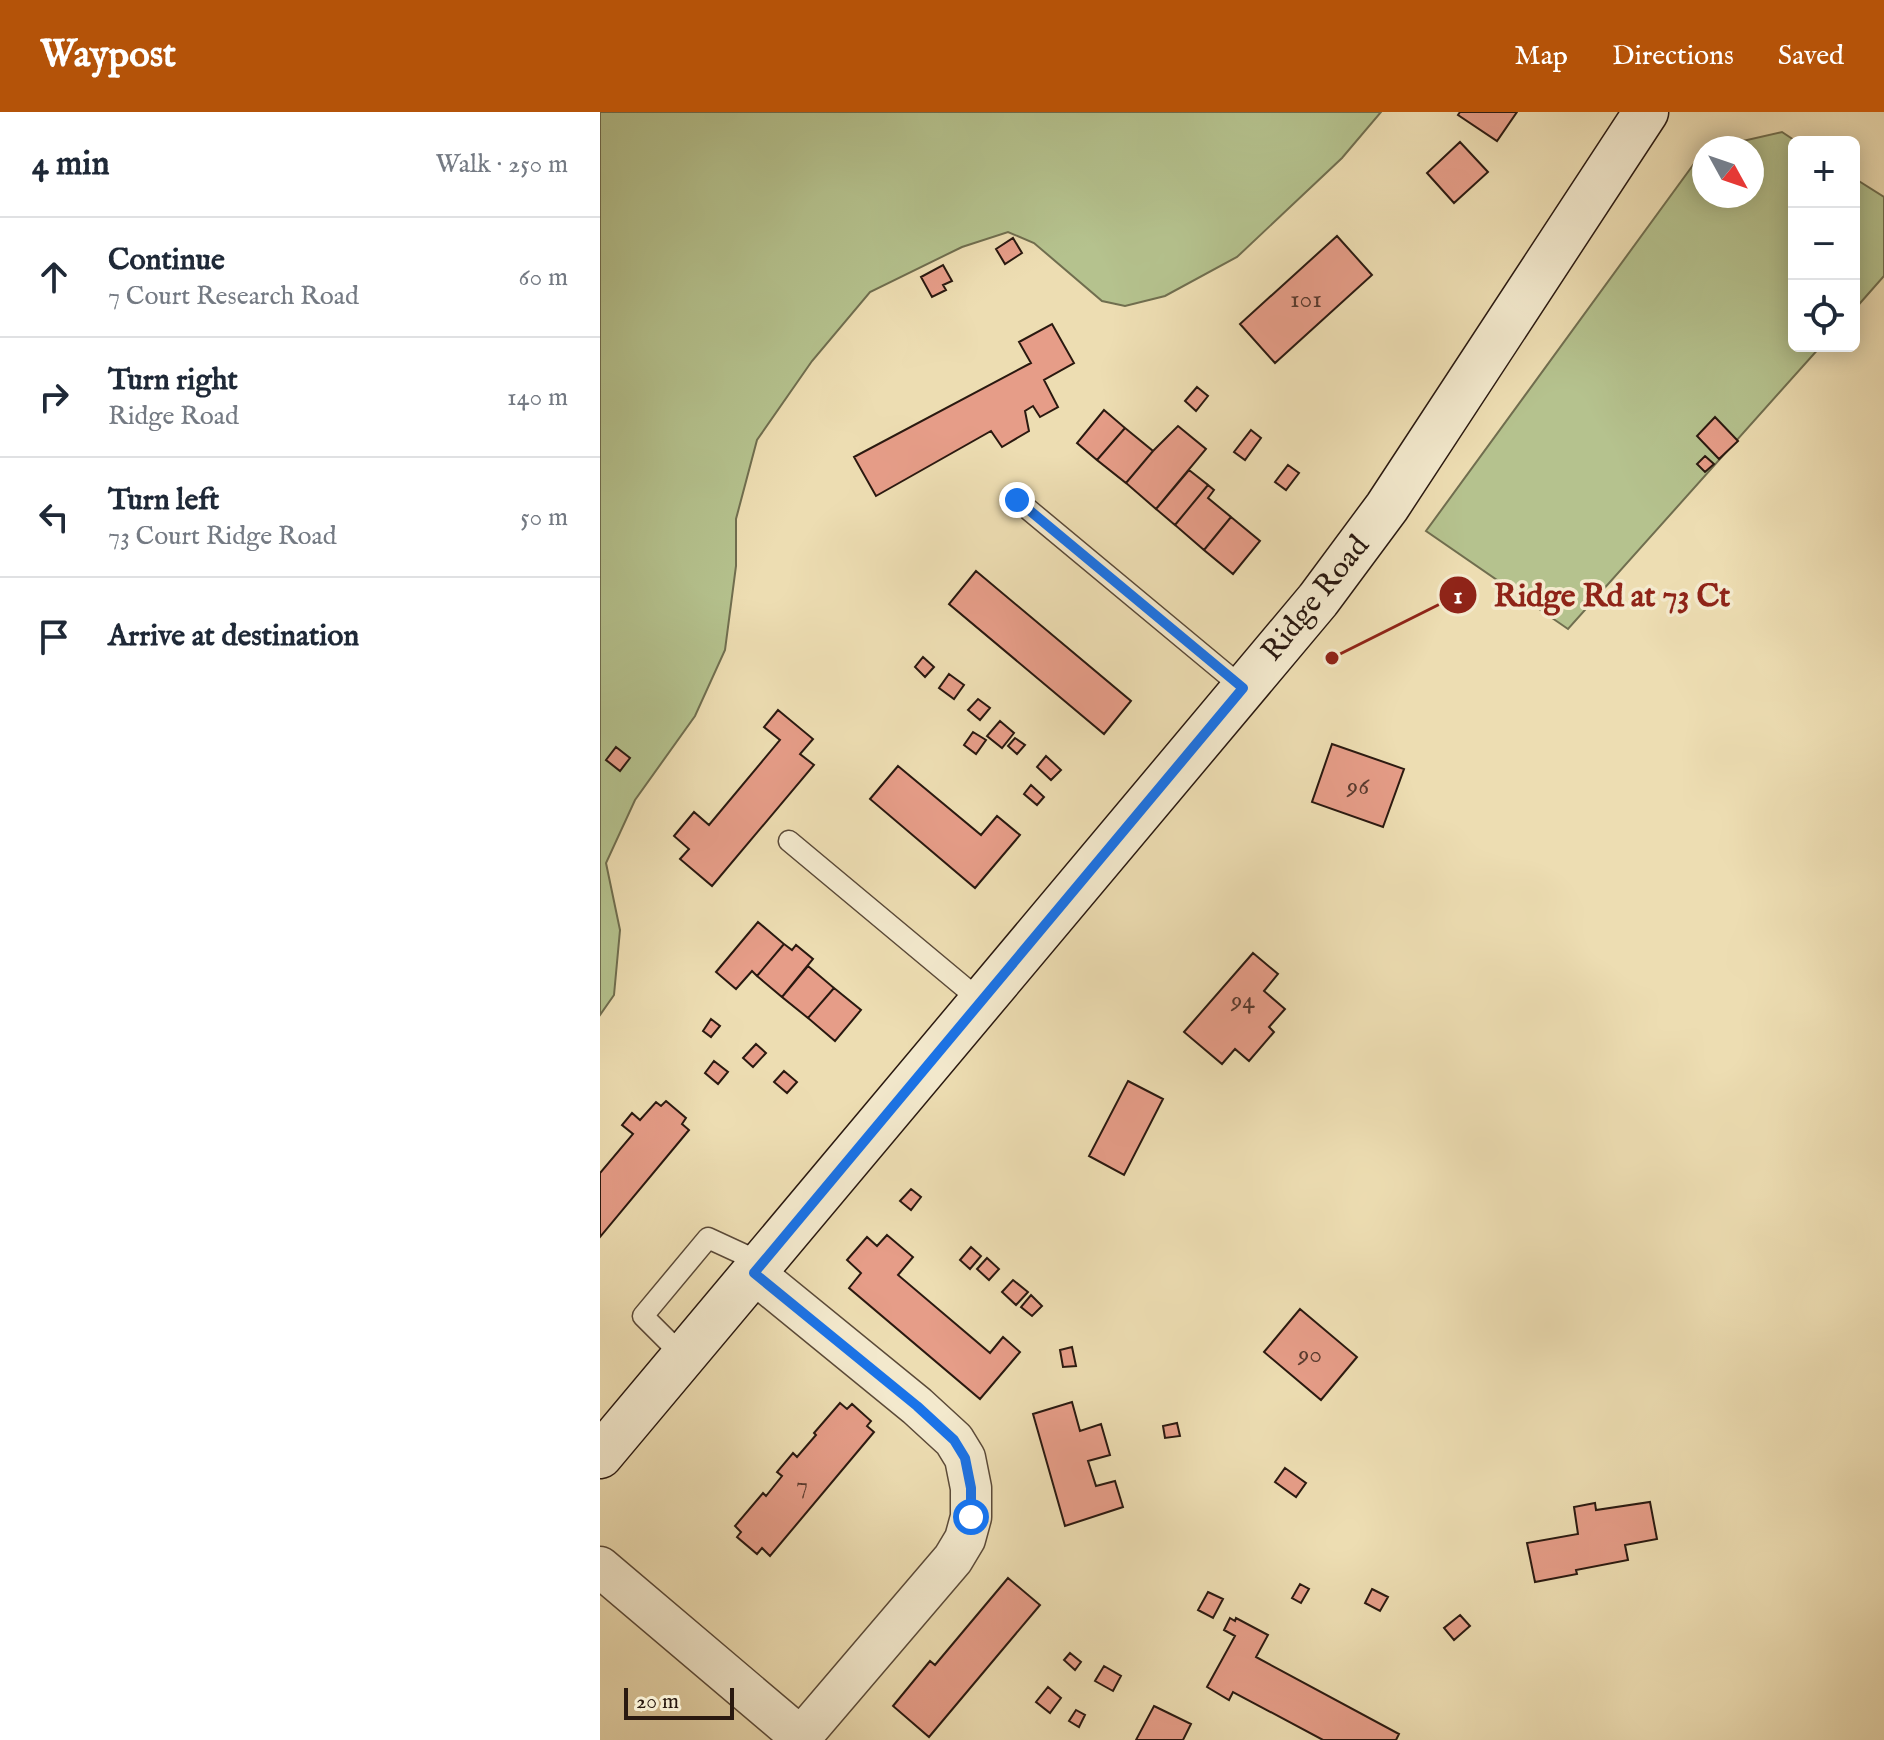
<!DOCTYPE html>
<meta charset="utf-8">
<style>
:root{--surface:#fff;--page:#f2f2f3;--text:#1f2937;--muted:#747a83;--line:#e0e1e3;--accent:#b45309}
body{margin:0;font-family:"IM FELL English",serif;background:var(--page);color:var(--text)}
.controls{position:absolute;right:24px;top:24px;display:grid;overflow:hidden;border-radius:12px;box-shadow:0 4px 20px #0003}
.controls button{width:72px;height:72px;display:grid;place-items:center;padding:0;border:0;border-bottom:2px solid var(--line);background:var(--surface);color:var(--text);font:40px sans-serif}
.compass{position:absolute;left:1092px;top:24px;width:72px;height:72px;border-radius:50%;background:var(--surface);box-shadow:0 4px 20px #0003;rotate:130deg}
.scale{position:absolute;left:24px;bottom:20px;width:110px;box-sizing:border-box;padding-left:8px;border:4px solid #2a1910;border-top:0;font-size:22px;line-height:28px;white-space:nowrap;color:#2a1910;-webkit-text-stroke:6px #f3e9cd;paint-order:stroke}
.stop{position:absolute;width:24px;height:24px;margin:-18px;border:6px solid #1a73e8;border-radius:50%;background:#fff}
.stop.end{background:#1a73e8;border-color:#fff;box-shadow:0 2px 8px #0008}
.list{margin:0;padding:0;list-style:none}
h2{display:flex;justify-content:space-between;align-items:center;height:104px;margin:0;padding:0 32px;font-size:34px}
h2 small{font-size:26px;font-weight:400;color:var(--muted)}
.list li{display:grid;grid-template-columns:52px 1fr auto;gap:24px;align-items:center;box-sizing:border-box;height:120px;padding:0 32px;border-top:2px solid var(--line)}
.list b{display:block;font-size:30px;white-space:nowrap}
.list p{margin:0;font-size:26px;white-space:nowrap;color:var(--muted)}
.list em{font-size:26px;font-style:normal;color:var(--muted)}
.icon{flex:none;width:44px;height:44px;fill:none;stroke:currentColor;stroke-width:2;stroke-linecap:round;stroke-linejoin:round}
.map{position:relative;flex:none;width:1284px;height:1628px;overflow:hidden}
header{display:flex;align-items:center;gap:48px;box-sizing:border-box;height:112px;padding:0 40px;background:var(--accent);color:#fff}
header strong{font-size:38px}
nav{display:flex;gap:44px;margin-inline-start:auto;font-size:28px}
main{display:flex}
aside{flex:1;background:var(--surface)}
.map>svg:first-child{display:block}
.green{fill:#b5c28e;stroke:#706e4f;stroke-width:2}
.building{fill:#e69d88;stroke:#2a1910;stroke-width:2}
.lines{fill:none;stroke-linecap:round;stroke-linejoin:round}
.lane-casing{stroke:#5b4a38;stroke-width:23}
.street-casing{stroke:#5b4a38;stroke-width:43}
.secondary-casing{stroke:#2a1910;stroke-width:47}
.lane{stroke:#f3e9cd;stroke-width:20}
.street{stroke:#f3e9cd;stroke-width:40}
.secondary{stroke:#f3e9cd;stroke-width:44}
.route{stroke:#1a73e8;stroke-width:10}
.labels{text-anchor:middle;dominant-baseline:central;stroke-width:7;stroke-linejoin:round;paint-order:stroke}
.number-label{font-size:26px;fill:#593a2e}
.street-label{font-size:30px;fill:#2a1910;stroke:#f3e9cd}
.leader{fill:none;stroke:#8f2418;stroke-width:3}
.callout-dot{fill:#8f2418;stroke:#f3e9cd;stroke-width:3}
.mark-label{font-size:24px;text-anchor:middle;font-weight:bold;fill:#fff}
.callout-label{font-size:32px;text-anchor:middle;font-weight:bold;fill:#8f2418;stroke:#f3e9cd;stroke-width:7;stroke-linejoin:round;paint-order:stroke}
</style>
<header>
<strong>Waypost</strong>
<nav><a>Map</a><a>Directions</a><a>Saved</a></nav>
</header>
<main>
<aside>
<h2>4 min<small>Walk · 250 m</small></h2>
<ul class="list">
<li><svg class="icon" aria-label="ahead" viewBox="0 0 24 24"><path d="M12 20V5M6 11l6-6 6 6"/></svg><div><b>Continue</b><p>7 Court Research Road</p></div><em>60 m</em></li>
<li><svg class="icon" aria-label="right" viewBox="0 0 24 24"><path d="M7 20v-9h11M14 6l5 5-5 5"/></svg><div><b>Turn right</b><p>Ridge Road</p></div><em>140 m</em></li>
<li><svg class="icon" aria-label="left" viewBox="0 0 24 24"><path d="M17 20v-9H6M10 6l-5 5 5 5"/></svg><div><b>Turn left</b><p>73 Court Ridge Road</p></div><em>50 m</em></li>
<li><svg class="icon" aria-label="arrive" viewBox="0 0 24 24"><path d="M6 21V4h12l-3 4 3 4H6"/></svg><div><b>Arrive at destination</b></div></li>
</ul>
</aside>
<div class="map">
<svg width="1284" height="1628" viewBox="0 0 1284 1628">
<rect width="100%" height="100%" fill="#edddb2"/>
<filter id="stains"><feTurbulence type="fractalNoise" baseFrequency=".0025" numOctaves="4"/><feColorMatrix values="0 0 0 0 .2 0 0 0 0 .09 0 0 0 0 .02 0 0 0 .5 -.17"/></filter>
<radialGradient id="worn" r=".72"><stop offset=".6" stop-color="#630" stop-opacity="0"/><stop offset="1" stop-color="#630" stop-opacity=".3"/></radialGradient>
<path class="green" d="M 0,0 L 781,0 L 742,46 L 637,145 L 565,184 L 525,194 L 502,189 L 434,131 L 408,120 L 362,135 L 270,180 L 212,249 L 157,328 L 136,407 L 136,454 L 125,538 L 95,604 L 35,688 L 6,751 L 20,818 L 14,883 L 0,903 Z
M 1182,20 L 1197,30 L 1194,30 L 1194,234 L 1221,234 L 968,517 L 826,419 L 1104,38 L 1104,84 L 1152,84 L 1152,36 L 1112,36 Z
M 1254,66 L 1284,85 L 1284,164 L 1254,198 Z"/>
<path class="building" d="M 860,0 L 917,0 L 897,29 L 858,3 Z
M 860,30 L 888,60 L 854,91 L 827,61 Z
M 737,124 L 772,163 L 675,251 L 640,212 Z
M 413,126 L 422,141 L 405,152 L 396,137 Z
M 343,153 L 352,169 L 343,173 L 346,178 L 332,185 L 321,165 Z
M 452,212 L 474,251 L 444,268 L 458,295 L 440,305 L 433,294 L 425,299 L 429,319 L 402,335 L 391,319 L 276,384 L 254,345 L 431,251 L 419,230 Z
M 597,275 L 608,284 L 596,299 L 585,289 Z
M 504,298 L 525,316 L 497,348 L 477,331 Z
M 1115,305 L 1138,329 L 1119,347 L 1097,324 Z
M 578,314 L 606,337 L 556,397 L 526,371 L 553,339 Z
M 525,316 L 553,339 L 526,371 L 497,348 Z
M 651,318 L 661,326 L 645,348 L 634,340 Z
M 1105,344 L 1114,352 L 1105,360 L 1097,352 Z
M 688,353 L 699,361 L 686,378 L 675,370 Z
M 589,358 L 608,373 L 575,413 L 556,397 Z
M 608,373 L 614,378 L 608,386 L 631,405 L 604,438 L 575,413 Z
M 631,405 L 660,429 L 633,462 L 604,438 Z
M 376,459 L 531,589 L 504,622 L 349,492 Z
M 323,545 L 334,555 L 325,565 L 315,555 Z
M 349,562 L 364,573 L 354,587 L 339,576 Z
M 378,587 L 390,596 L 380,608 L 368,598 Z
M 178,598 L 213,627 L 200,642 L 214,653 L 112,774 L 80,747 L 89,737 L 74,724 L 94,700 L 109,713 L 180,628 L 164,615 Z
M 400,609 L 414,621 L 402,636 L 387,624 Z
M 373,620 L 386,628 L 376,642 L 364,633 Z
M 415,626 L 425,633 L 417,642 L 408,634 Z
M 732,632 L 804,657 L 783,715 L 712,690 Z
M 16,635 L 30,646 L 20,659 L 6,648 Z
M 446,644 L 461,658 L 451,668 L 437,655 Z
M 298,654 L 381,723 L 397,704 L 420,723 L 375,776 L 270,687 Z
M 431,673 L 444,685 L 437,693 L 424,682 Z
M 158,810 L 184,832 L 157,864 L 152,859 L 136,877 L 116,860 Z
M 184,832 L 192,838 L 196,833 L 213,847 L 182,885 L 157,864 Z
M 653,841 L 678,862 L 664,879 L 685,897 L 669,915 L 674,920 L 649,949 L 635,937 L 622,952 L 584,920 Z
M 208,854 L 234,876 L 208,906 L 182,885 Z
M 234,876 L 261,898 L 235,929 L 208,906 Z
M 111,907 L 120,914 L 111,925 L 103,919 Z
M 156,932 L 166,941 L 153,955 L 143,946 Z
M 114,949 L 128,960 L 118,972 L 105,961 Z
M 184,959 L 197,970 L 187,981 L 174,970 Z
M 528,969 L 563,987 L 524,1063 L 489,1044 Z
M 66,989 L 86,1006 L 82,1012 L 89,1018 L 0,1125 L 0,1061 L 33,1022 L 22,1013 L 32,1001 L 40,1008 L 56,990 L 61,994 Z
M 311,1077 L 321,1085 L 311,1098 L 300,1089 Z
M 287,1123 L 313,1145 L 298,1163 L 390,1241 L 403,1225 L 420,1240 L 380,1287 L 249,1176 L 261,1161 L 247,1148 L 267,1125 L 277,1134 Z
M 371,1135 L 381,1144 L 370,1157 L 360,1148 Z
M 387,1146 L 399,1157 L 389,1168 L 377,1157 Z
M 413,1168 L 428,1180 L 416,1193 L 402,1180 Z
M 431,1183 L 442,1194 L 432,1204 L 421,1195 Z
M 700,1197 L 757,1245 L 721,1288 L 664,1240 Z
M 472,1235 L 476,1254 L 463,1255 L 460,1238 Z
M 472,1290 L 480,1319 L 501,1312 L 510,1343 L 488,1349 L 496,1374 L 515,1369 L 523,1395 L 465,1414 L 433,1302 Z
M 240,1291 L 247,1297 L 252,1292 L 271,1309 L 267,1314 L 274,1320 L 170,1444 L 162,1436 L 157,1442 L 137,1425 L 141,1420 L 135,1414 L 163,1381 L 166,1384 L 182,1364 L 177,1360 L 193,1341 L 197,1345 L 216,1323 L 214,1321 Z
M 577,1311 L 580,1324 L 565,1326 L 563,1314 Z
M 685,1356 L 706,1371 L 696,1385 L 675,1370 Z
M 1050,1390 L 1057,1427 L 1025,1433 L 1028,1448 L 976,1458 L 977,1462 L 935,1470 L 927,1431 L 978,1422 L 974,1395 L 995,1391 L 996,1398 Z
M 408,1466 L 440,1493 L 329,1625 L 293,1594 L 330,1549 L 335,1553 Z
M 700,1472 L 709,1477 L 701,1491 L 692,1486 Z
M 772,1477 L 788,1485 L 780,1499 L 765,1491 Z
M 608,1480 L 623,1487 L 613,1506 L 598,1498 Z
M 860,1503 L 870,1514 L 854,1528 L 844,1516 Z
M 630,1506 L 635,1509 L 636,1506 L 668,1523 L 656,1545 L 799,1622 L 796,1628 L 723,1628 L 633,1580 L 629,1588 L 607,1575 L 635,1524 L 624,1518 Z
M 470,1541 L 481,1550 L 475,1558 L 464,1548 Z
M 504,1554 L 521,1564 L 513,1579 L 495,1569 Z
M 448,1575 L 461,1586 L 450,1601 L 436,1590 Z
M 554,1594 L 591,1612 L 583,1628 L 536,1628 Z
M 476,1598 L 485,1603 L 479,1615 L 469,1609 Z"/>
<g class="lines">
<g class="lane-casing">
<path id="lane" d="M 417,388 L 643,576
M 189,729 L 382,890
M 84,1245 L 43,1204 L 108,1126 L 147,1144 L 160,1154"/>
</g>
<g class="street-casing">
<path id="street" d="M 154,1161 L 317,1294 L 354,1328 L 365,1346 L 371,1376 L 371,1405 L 365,1427 L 353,1447 L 201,1625
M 0,1455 L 204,1628"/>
</g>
<g class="secondary-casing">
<path id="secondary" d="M 0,1344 L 718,488 L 787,395 L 1046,0"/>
</g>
<use href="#lane" class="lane"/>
<use href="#street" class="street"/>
<use href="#secondary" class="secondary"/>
</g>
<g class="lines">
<path class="route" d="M 371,1405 L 371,1376 L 365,1346 L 354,1328 L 317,1294 L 154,1161 L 643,576 L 417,388"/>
</g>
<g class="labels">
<g class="number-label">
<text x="706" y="187">101</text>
<text x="758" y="674">96</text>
<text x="643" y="888">94</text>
<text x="710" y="1242">90</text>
<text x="202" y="1373">7</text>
</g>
<g class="street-label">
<text transform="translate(716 487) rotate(-51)">Ridge Road</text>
</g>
</g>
<path class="leader" d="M732 546L858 483"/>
<g class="callout-dot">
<circle cx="732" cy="546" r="8"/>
<circle cx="858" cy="483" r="20"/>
</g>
<g class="mark-label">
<text x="858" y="491">1</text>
</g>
<g class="callout-label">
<text x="1012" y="494">Ridge Rd at 73 Ct</text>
</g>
<rect width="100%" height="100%" filter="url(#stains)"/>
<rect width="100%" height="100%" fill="url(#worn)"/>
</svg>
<div class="controls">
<button>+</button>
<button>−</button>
<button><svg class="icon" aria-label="locate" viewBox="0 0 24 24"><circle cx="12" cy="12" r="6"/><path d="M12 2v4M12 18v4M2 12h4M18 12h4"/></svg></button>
</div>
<svg class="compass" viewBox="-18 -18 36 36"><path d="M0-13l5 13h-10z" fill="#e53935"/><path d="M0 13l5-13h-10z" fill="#747a83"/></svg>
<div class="scale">20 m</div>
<div class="stop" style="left:371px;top:1405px"></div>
<div class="stop end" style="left:417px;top:388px"></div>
</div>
</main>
